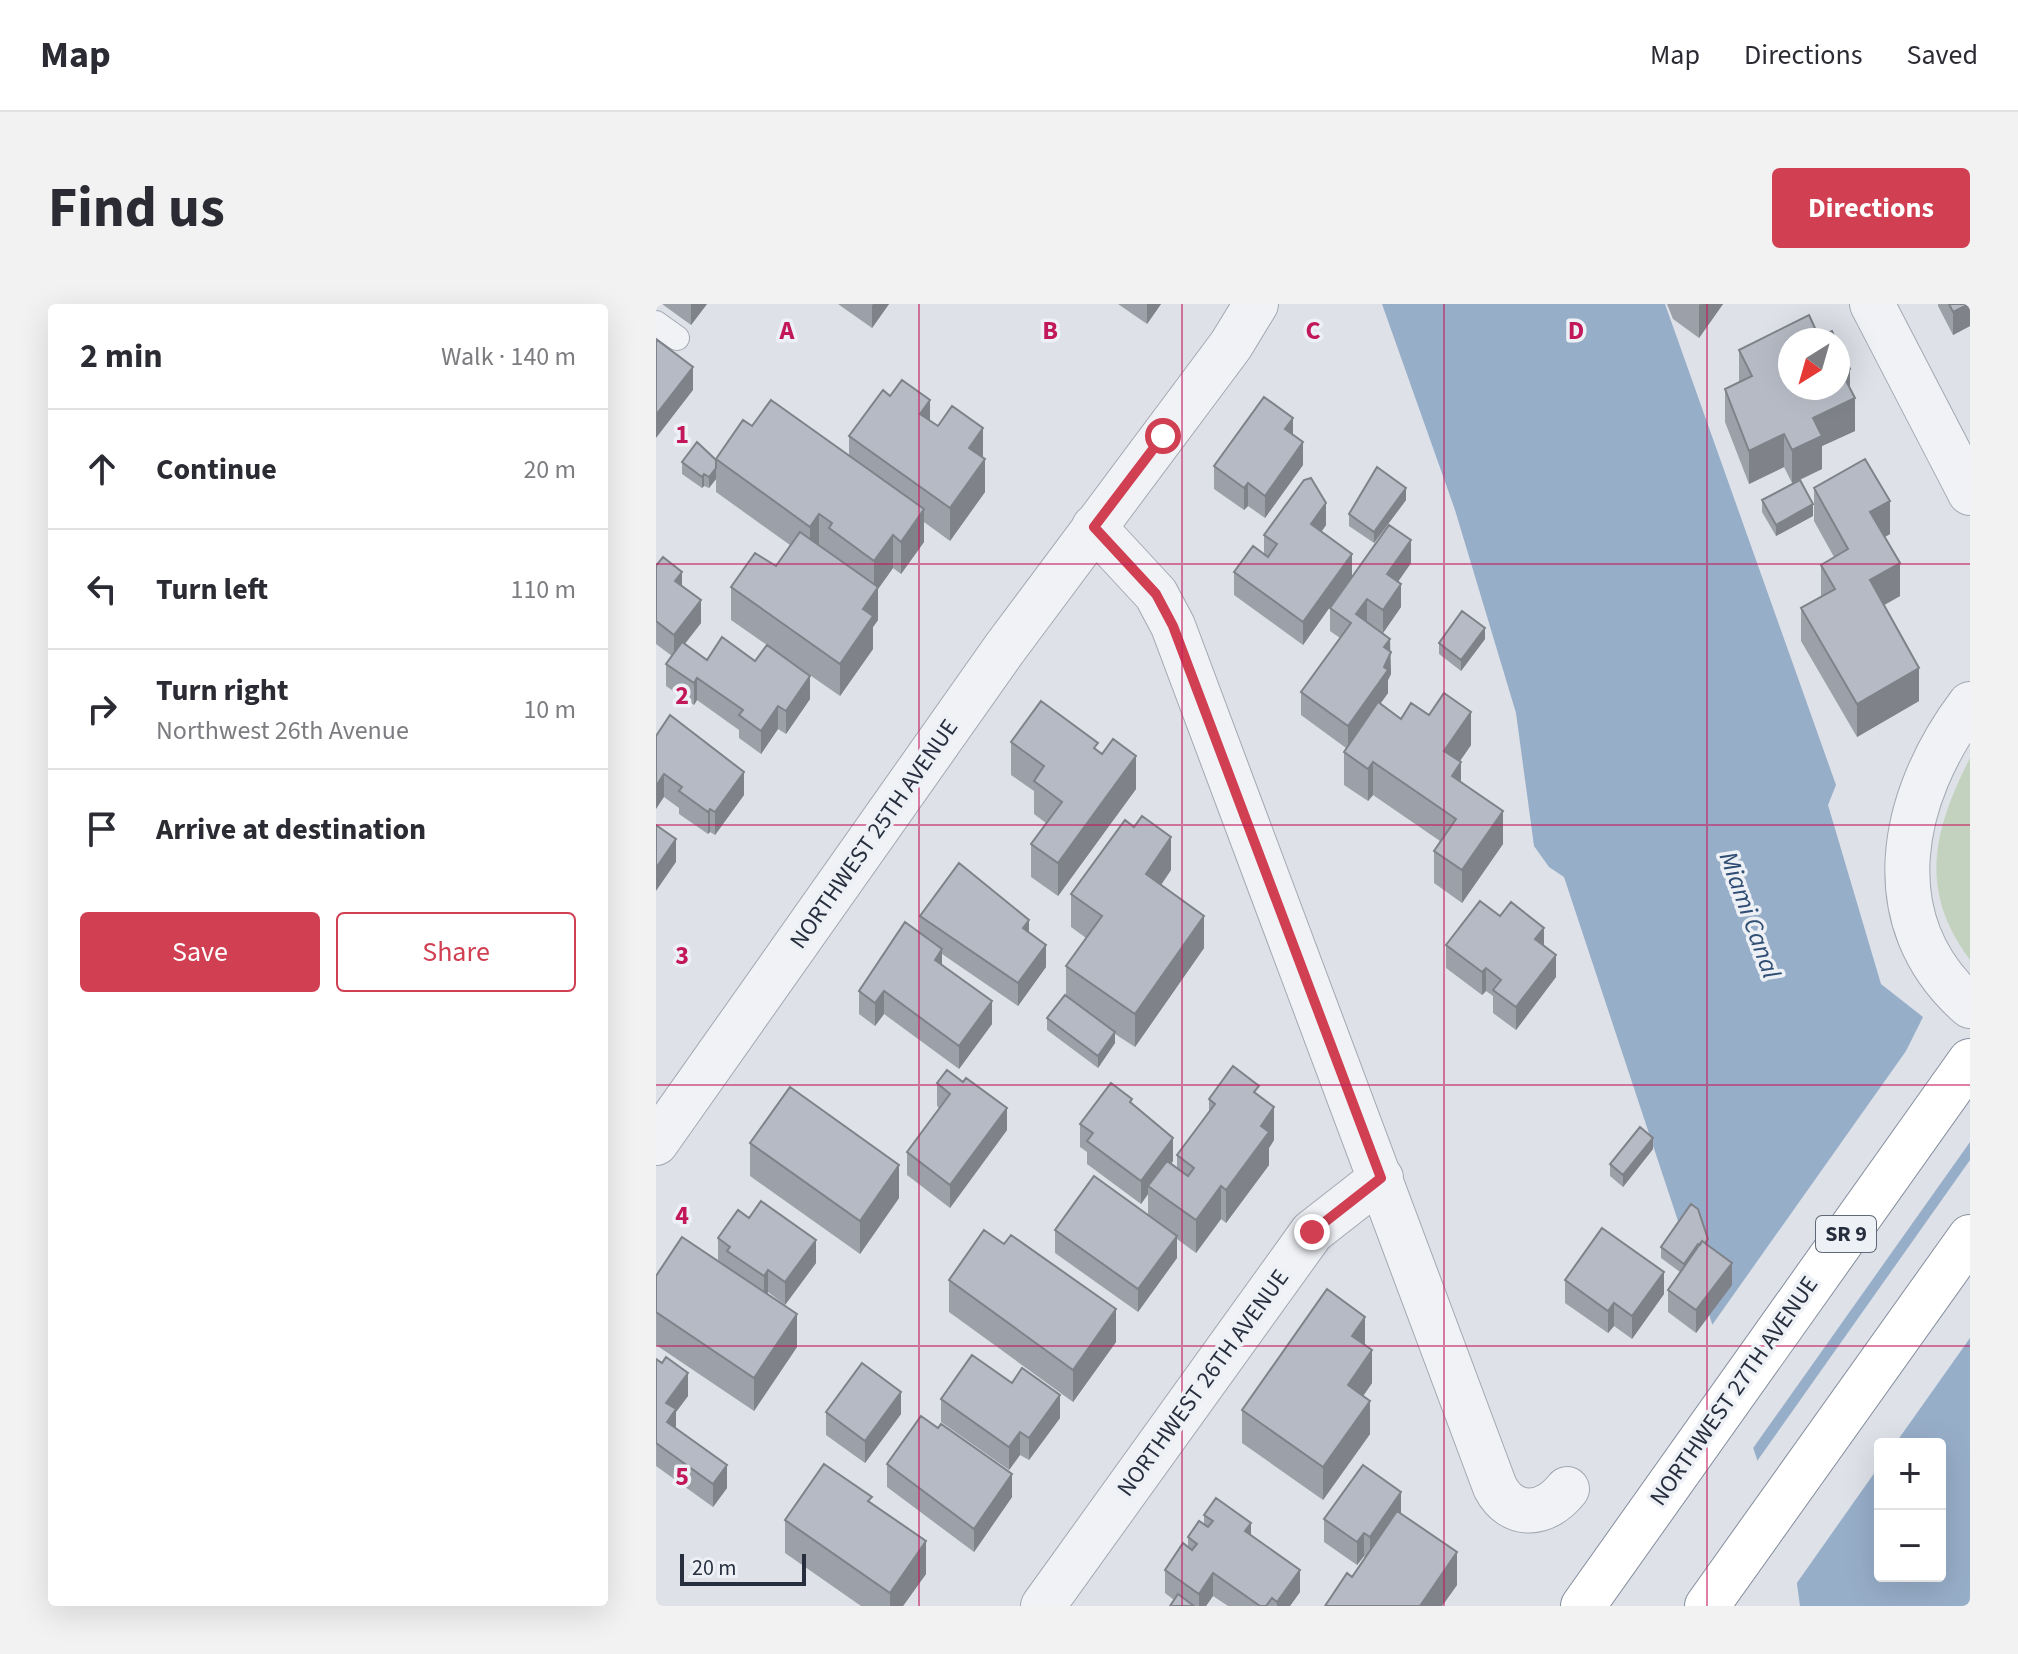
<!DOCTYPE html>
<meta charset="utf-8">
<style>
:root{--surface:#fff;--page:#f2f2f3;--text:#2b2b33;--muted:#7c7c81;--line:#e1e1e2;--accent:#d03f52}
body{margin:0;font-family:"Source Sans 3",sans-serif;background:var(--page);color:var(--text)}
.controls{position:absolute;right:24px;bottom:24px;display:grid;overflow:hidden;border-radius:8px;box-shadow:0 8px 32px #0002}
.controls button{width:72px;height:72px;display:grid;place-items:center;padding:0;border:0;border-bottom:2px solid var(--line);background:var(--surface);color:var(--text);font:40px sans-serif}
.compass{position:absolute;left:1122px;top:24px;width:72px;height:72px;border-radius:50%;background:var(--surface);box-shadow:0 8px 32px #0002;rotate:217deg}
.scale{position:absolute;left:24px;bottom:20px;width:126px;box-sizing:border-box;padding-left:8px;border:4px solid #272f3f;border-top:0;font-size:22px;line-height:28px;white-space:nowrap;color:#272f3f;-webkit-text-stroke:6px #edf0f5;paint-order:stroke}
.stop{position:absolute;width:24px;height:24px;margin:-18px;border:6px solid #d03f52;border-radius:50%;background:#fff}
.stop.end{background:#d03f52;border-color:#fff;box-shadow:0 2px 8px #0008}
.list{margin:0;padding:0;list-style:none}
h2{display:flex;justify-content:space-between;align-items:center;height:104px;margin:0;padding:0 32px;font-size:34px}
h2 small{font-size:26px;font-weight:400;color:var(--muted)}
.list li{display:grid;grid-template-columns:52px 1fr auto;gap:24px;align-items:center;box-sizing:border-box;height:120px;padding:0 32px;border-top:2px solid var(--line)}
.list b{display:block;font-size:30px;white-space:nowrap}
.list p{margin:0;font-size:26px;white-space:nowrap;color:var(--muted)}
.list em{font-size:26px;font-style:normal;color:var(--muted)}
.actions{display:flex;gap:16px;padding:24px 32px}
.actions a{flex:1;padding:18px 0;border:2px solid var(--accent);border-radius:8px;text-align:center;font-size:28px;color:var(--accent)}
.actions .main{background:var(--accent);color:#fff}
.icon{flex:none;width:44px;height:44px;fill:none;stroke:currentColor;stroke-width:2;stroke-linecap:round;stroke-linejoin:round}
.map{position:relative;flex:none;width:1314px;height:1302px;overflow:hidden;border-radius:8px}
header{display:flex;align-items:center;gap:48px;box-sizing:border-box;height:112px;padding:0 40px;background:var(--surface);border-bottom:2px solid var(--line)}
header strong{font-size:38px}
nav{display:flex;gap:44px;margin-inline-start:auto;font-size:28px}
.intro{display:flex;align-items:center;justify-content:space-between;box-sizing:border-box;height:192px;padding:0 48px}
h1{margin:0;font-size:56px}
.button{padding:20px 36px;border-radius:8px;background:var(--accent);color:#fff;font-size:28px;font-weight:700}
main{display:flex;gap:48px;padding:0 48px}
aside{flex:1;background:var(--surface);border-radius:8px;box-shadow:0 8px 32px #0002}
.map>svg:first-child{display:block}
.green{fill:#c3d2be}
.water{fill:#97aec9;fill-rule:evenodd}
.pier{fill:#dee1e8}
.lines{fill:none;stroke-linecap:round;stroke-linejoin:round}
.service-casing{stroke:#a3a8b2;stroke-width:26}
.minor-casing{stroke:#a3a8b2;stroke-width:46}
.tertiary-casing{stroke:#a3a8b2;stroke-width:46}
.trunk-casing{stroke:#858e9e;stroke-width:46}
.service{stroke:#f0f2f6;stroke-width:24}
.minor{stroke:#f0f2f6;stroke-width:44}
.tertiary{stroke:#f0f2f6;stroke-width:44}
.trunk{stroke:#fff;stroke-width:44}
.wall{fill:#9ca0a9}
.shaded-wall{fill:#7f8289}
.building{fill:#b5bac4;stroke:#7f8289;stroke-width:2}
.route{stroke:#d03f52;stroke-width:10}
.grid{fill:none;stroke:#c2185b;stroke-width:2;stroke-opacity:0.55}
.labels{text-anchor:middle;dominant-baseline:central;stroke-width:7;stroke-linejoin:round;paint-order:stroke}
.shield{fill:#edf0f5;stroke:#626976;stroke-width:2}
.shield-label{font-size:22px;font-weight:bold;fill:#272f3f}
.street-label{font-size:24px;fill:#272f3f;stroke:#edf0f5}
.water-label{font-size:26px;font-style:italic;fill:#304d73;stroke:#edf0f5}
.grid-label{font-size:26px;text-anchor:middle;font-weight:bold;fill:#c2185b;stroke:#edf0f5;stroke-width:7;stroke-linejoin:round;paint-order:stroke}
</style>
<header>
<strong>Map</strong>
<nav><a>Map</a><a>Directions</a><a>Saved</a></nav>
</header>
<div class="intro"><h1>Find us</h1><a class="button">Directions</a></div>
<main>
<aside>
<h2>2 min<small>Walk · 140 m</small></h2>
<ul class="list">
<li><svg class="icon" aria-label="ahead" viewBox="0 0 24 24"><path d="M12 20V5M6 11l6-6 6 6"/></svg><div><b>Continue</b></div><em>20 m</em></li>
<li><svg class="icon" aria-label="left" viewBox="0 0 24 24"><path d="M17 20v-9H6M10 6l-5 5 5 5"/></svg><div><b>Turn left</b></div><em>110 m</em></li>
<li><svg class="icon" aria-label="right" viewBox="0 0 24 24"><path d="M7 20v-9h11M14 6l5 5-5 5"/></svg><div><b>Turn right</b><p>Northwest 26th Avenue</p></div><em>10 m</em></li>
<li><svg class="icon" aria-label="arrive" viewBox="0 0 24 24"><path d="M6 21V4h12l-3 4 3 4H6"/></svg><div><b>Arrive at destination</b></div></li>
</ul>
<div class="actions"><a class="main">Save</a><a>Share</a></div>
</aside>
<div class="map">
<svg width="1314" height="1302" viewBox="0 0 1314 1302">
<rect width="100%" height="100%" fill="#dee1e8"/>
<path class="green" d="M 1314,454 L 1314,656 C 1262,586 1277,527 1314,454 Z"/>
<path class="water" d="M 726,0 L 1009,0 L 1180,481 L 1172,501 L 1225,680 L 1267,713 L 1233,781 L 1314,835 L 1314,1302 L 1144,1302 L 1140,1273 L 908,573 L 893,563 L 878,542 L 860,409 L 799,206 ZM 1224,1140 L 1284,1140 L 1284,1272 L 1224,1272 Z"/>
<path class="pier" d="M 1267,723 L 1238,780 L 1314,830 L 1314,838 L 1095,1147 L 1054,1024 Z
M 1314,856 L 1314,1034 L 1239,1140 L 1224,1140 L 1224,1161 L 1138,1283 L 1099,1160 Z"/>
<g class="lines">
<g class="service-casing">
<path id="service" d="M 0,19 L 21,34"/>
</g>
<g class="minor-casing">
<path id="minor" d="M 1216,0 L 1314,189
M 438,223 L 500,290 L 517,322 L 839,1183 C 856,1216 890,1212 911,1185
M 387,1302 L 656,928 L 725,874"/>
</g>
<g class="tertiary-casing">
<path id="tertiary" d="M 1314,400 C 1245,491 1217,617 1314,702
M 0,839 L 349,344 L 575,41 L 600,0"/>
</g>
<g class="trunk-casing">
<path id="trunk" d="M 927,1302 L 1314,757
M 1051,1302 L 1314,933"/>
</g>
<use href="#service" class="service"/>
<use href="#minor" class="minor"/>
<use href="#tertiary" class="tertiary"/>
<use href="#trunk" class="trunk"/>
</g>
<path class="wall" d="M 6,0 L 51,0 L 35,21 Z
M 182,0 L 233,0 L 216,24 Z
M 462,0 L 505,0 L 491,20 Z
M 1011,0 L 1067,0 L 1043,34 L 1017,15 Z
M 1282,0 L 1314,0 L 1314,22 L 1297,31 L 1282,2 Z
M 1163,33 L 1194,84 L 1199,127 L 1166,142 L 1166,165 L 1144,176 L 1157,212 L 1120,232 L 1106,208 L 1106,196 L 1136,179 L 1128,163 L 1093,180 L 1069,118 L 1069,85 L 1083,78 L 1083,46 Z
M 234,92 L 274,117 L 327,153 L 329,188 L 294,237 L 268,218 L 268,238 L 245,270 L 237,264 L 222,285 L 222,316 L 217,323 L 217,345 L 184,392 L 115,344 L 154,395 L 130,430 L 122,425 L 105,450 L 83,434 L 83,426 L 41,396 L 38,401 L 10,382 L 10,360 L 16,352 L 0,340 L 0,262 L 26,282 L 45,319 L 29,340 L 51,356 L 99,357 L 111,341 L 75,316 L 75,283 L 120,262 L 134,241 L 60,188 L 60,175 L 53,184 L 48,182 L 46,184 L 26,170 L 26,158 L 60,156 L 96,122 L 193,152 L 193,132 Z
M 637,131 L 647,161 L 609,214 L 592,202 L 588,206 L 558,185 L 558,162 Z
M 1158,184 L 1234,230 L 1229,233 L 1244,292 L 1228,301 L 1263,397 L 1201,433 L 1145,337 L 1145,304 L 1165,293 L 1165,261 L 1178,253 L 1158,217 Z
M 750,196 L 718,239 L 693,222 L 693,210 Z
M 670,221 L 665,228 L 696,272 L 647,341 L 578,291 L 578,268 L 608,250 L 608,231 Z
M 755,259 L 742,278 L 745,303 L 727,329 L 734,347 L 735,370 L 732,376 L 732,389 L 724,400 L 745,415 L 815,441 L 804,457 L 805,478 L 847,540 L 806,599 L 778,579 L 778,547 L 784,537 L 717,491 L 712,497 L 688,481 L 688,448 L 690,444 L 645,411 L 645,388 L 684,334 L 674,327 L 674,304 Z
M 829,335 L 805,367 L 783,350 L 783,339 Z
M 0,432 L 88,491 L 59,531 L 54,528 L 52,530 L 23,510 L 23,504 L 8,493 Z
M 355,438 L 442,447 L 480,485 L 402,592 L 375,573 L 375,540 L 390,519 L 378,510 L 378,487 L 355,471 Z
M 515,566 L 505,581 L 548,644 L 479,743 L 459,730 L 459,739 L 442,764 L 391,726 L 391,714 L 410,692 L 410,662 L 430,634 L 415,623 L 415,590 Z
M 264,612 L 373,628 L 390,663 L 362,702 L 286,650 L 286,661 L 336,720 L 303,765 L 228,710 L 219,722 L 203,710 L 203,687 L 264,628 Z
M 844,612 L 888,641 L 900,673 L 860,726 L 837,709 L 837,692 L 830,687 L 826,691 L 790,664 L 790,641 Z
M 281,779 L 351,826 L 294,904 L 251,871 L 251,848 L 283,804 L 281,802 Z
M 603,792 L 618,836 L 613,844 L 613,861 L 570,919 L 565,915 L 540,949 L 521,935 L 521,954 L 482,1008 L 399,949 L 399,926 L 492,911 L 492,890 L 485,900 L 431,860 L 431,848 L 424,843 L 424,820 L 476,800 L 517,857 L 514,860 L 521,864 L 521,851 L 553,808 L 553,795 Z
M 94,839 L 243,894 L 204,950 L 94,872 Z
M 997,845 L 967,883 L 954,872 L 954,860 Z
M 1035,900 L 1052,941 L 1076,981 L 1040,1029 L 1012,1008 L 1012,986 L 1024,968 L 1005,954 L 1005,943 Z
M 62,934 L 160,959 L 129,1001 L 112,988 L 111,990 L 141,1043 L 98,1107 L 0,1041 L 0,972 L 71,963 L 62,956 Z
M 293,976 L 460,1038 L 417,1098 L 293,1008 Z
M 909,976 L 1008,990 L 976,1035 L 958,1022 L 952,1029 L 909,999 Z
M 709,1041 L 716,1079 L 707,1092 L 714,1130 L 667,1196 L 586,1139 L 586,1106 Z
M 0,1055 L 32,1092 L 20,1108 L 20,1124 L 71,1184 L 57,1203 L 0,1162 Z
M 285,1095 L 404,1114 L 373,1156 L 364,1151 L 353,1166 L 285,1118 Z
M 170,1108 L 245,1110 L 209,1159 L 170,1131 Z
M 231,1160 L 356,1193 L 318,1248 L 231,1183 Z
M 216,1200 L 270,1270 L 247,1302 L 205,1302 L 129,1249 L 129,1216 Z
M 745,1210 L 801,1281 L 786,1302 L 669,1302 L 696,1273 L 709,1253 L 708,1252 L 701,1261 L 668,1238 L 668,1215 Z
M 548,1211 L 595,1232 L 644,1288 L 634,1302 L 572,1302 L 557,1292 L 550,1302 L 514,1302 L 518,1296 L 509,1289 L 509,1266 L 532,1243 L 532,1233 L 548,1220 Z"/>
<path class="shaded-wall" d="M 35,0 L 51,0 L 35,21 Z
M 217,0 L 233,0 L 216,24 L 216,2 Z
M 491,0 L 505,0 L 491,20 Z
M 1044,0 L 1067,0 L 1043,34 L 1043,2 Z
M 1313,0 L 1314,0 L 1314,22 L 1297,31 L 1297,8 Z
M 37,63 L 37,86 L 0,134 L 0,111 Z
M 1194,65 L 1194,96 L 1199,94 L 1199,127 L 1166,142 L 1166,165 L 1136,179 L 1136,146 L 1186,69 Z
M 274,96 L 274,129 L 264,110 Z
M 637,114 L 637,137 L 629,125 Z
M 327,124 L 327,157 L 313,144 Z
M 1128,130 L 1128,163 L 1093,180 L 1093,147 Z
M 647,138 L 647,161 L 609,214 L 609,192 Z
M 329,155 L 329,188 L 294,237 L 294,204 Z
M 60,164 L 60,175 L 53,184 L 53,173 Z
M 48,170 L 48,182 L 46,184 L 46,173 Z
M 592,179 L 592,202 L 588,206 L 588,184 Z
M 750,184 L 750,196 L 718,239 L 718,228 Z
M 1234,197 L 1234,230 L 1214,241 L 1214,208 Z
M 670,199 L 670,221 L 655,243 L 655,220 Z
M 1157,200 L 1157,212 L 1120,232 L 1120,221 Z
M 268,205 L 268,238 L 245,270 L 245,238 Z
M 163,210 L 163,243 L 154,256 L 154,223 Z
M 237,231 L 237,264 L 222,285 L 222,316 L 217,323 L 217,345 L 184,392 L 184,360 L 207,305 L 218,289 L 218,257 Z
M 755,236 L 755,259 L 731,293 L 731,270 Z
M 696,250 L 696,272 L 647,341 L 647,318 Z
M 1244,259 L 1244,292 L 1214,309 L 1214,276 Z
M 26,268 L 26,290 L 19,277 Z
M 745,280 L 745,303 L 727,329 L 727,306 Z
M 711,295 L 711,318 L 700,310 Z
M 45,296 L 45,319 L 18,353 L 18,331 Z
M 829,324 L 829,335 L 805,367 L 805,356 Z
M 734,335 L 735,370 L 732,376 L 732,389 L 692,445 L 692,422 L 728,343 Z
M 1263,364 L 1263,397 L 1201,433 L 1201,400 Z
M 154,372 L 154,395 L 130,430 L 130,407 Z
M 41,374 L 41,396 L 38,401 L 38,379 Z
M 122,402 L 122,425 L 105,450 L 105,427 Z
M 815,408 L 815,441 L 788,480 L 788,447 Z
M 480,452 L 480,485 L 402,592 L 402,559 Z
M 717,458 L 717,491 L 712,497 L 712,465 Z
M 805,458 L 805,491 L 796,472 Z
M 88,468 L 88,491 L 59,531 L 59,508 Z
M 8,470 L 8,493 L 0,505 L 0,482 Z
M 54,505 L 54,528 L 52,530 L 52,508 Z
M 847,507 L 847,540 L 806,599 L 806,566 Z
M 515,533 L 515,566 L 490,603 L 490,570 Z
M 20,535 L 20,558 L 0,587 L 0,564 Z
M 548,612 L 548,644 L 479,743 L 479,710 Z
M 373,616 L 373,639 L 367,624 Z
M 888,624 L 888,647 L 879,635 Z
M 390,641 L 390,663 L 362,702 L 362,679 Z
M 286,645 L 286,667 L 279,656 Z
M 900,651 L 900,673 L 860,726 L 860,703 Z
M 830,664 L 830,687 L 826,691 L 826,668 Z
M 228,687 L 228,710 L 219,722 L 219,699 Z
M 336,697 L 336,720 L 303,765 L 303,742 Z
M 459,728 L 459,739 L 442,764 L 442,752 Z
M 618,803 L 618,836 L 613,844 L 613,861 L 570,919 L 570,886 L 605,822 Z
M 351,804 L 351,826 L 294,904 L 294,881 Z
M 517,834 L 517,857 L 496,885 L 492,882 L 492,890 L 485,900 L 485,877 Z
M 997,834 L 997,845 L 967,883 L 967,871 Z
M 243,861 L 243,894 L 204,950 L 204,917 Z
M 565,882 L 565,915 L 540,949 L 540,916 Z
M 521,932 L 521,954 L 482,1008 L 482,985 Z
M 160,936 L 160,959 L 129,1001 L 129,978 Z
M 1076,959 L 1076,981 L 1040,1029 L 1040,1006 Z
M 112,966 L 112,988 L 108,995 L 108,972 Z
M 1008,968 L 1008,990 L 976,1035 L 976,1012 Z
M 958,999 L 958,1022 L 952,1029 L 952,1007 Z
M 460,1005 L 460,1038 L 417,1098 L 417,1066 Z
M 141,1010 L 141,1043 L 98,1107 L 98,1074 Z
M 709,1013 L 709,1046 L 696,1032 Z
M 716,1046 L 716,1079 L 692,1114 L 692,1081 Z
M 32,1069 L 32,1092 L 20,1108 L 20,1128 L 11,1141 L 10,1099 Z
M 245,1088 L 245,1110 L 209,1159 L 209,1137 Z
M 404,1091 L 404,1114 L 373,1156 L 373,1134 Z
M 714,1097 L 714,1130 L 667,1196 L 667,1163 Z
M 364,1128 L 364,1151 L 353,1166 L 353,1143 Z
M 71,1161 L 71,1184 L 57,1203 L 57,1180 Z
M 356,1170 L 356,1193 L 318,1248 L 318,1225 Z
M 745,1188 L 745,1211 L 714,1256 L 714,1233 Z
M 595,1219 L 595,1241 L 589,1227 Z
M 708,1229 L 708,1252 L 701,1261 L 701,1238 Z
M 270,1237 L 270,1270 L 247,1302 L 234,1302 L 234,1289 Z
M 801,1248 L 801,1281 L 786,1302 L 764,1302 Z
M 644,1266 L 644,1288 L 634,1302 L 621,1302 L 621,1298 Z
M 557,1269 L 557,1292 L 550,1302 L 543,1302 L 543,1290 Z"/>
<path class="building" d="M 1293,0 L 1313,0 L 1297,8 Z
M 1153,11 L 1163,33 L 1176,27 L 1180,36 L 1134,36 L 1134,84 L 1182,84 L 1182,40 L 1194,65 L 1186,69 L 1199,94 L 1157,114 L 1166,132 L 1136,146 L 1128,130 L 1093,147 L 1069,85 L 1096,72 L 1083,46 Z
M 0,35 L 37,63 L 0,111 Z
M 246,76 L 274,96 L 264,110 L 282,122 L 296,102 L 327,124 L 313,144 L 329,155 L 294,204 L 193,132 L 227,86 L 234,92 Z
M 608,93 L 637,114 L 629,125 L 647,138 L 609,192 L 592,179 L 588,184 L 558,162 Z
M 115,96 L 268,205 L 245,238 L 237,231 L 218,257 L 173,224 L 176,219 L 163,210 L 154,223 L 60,155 L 87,116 L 96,122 Z
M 41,138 L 60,156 L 60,164 L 53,173 L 48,170 L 46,173 L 26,158 Z
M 1209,155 L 1234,197 L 1214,208 L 1244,259 L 1214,276 L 1263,364 L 1201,400 L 1145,304 L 1179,285 L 1165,261 L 1192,245 L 1158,184 Z
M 721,163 L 750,184 L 718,228 L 693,210 Z
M 655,174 L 670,199 L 655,220 L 696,250 L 647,318 L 578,268 L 597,242 L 612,253 L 621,240 L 608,231 L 648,176 Z
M 1144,176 L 1157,200 L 1120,221 L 1106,196 Z
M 733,221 L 755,236 L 731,270 L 745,280 L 727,306 L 711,295 L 700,310 L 734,335 L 728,343 L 735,348 L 728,363 L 732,366 L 692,422 L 645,388 L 695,319 L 674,304 Z
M 144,228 L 222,283 L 207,305 L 217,312 L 184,360 L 75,283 L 99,249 L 120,262 Z
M 7,253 L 26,268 L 19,277 L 45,296 L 18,331 L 0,317 L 0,262 Z
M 806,307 L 829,324 L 805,356 L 783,339 Z
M 66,333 L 99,357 L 111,341 L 154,372 L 130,407 L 122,402 L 105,427 L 83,411 L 87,406 L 41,374 L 38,379 L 10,360 L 26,338 L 51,356 Z
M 788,389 L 815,408 L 788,447 L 805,458 L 796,472 L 847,507 L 806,566 L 778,547 L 800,515 L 717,458 L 712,465 L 688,448 L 722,398 L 745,415 L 755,399 L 773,411 Z
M 385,397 L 442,439 L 438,444 L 446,450 L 457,435 L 480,452 L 402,559 L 375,540 L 406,498 L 378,477 L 388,462 L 355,438 Z
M 14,411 L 88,468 L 59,508 L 54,505 L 52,508 L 23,487 L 26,483 L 8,470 L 0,482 L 0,432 Z
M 486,512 L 515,533 L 490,570 L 548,612 L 479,710 L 410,662 L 446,612 L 415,590 L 469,516 L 478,523 Z
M 0,521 L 20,535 L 0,564 Z
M 303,559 L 373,616 L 367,624 L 390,641 L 362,679 L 264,612 Z
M 824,597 L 844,612 L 855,598 L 888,624 L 879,635 L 900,651 L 860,703 L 837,686 L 845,676 L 830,664 L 826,668 L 790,641 Z
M 249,618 L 286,645 L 279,656 L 336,697 L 303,742 L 228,687 L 219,699 L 203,687 Z
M 409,691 L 459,728 L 442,752 L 391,714 Z
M 577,762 L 603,782 L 598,788 L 618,803 L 605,822 L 613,828 L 570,886 L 565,882 L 540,916 L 492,882 L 511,857 L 532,872 L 538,864 L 521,851 L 559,800 L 553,795 Z
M 291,766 L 307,778 L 310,774 L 351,804 L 294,881 L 251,848 L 294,790 L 281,779 Z
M 455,779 L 476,795 L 474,798 L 517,834 L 485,877 L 431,837 L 437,829 L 424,820 Z
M 134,783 L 243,861 L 204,917 L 94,839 Z
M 984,823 L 997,834 L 967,871 L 954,860 Z
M 438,872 L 521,932 L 482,985 L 399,926 Z
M 105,897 L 160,936 L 129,978 L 112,966 L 108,972 L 71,947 L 74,943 L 62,934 L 82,906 L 93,914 Z
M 1035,900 L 1042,905 L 1052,935 L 1049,939 L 1046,937 L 1044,941 L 1042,940 L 1028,960 L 1005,943 Z
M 946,924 L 1008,968 L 976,1012 L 958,999 L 952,1007 L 909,976 Z
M 328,926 L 348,940 L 355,931 L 460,1005 L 417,1066 L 293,976 Z
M 26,933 L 141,1010 L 98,1074 L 0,1008 L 0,972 Z
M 1046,937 L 1076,959 L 1040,1006 L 1012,986 Z
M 671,985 L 709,1013 L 696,1032 L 716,1046 L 692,1081 L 714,1097 L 667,1163 L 586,1106 Z
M 316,1051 L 356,1079 L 366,1064 L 404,1091 L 373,1134 L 364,1128 L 353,1143 L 285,1095 Z
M 10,1053 L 32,1069 L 10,1099 L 20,1105 L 11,1118 L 71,1161 L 57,1180 L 0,1139 L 0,1055 L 6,1059 Z
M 206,1059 L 245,1088 L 209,1137 L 170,1108 Z
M 265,1112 L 282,1124 L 285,1120 L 356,1170 L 318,1225 L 231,1160 Z
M 168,1160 L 216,1193 L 212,1197 L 270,1237 L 234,1289 L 129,1216 Z
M 707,1161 L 745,1188 L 714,1233 L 708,1229 L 701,1238 L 668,1215 Z
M 560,1194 L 595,1219 L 589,1227 L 644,1266 L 621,1298 L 616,1294 L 610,1302 L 604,1302 L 557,1269 L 543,1290 L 509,1266 L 527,1239 L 536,1246 L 541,1240 L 532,1233 L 543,1217 L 552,1223 L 557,1217 L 548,1211 Z
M 741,1207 L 801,1248 L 764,1302 L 669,1302 L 691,1269 L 696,1273 Z
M 522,1290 L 538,1302 L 514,1302 Z"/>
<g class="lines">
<path class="route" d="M 507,132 L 438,223 L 500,290 L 517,322 L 725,874 L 656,928"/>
</g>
<path class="grid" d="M 263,0 L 263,1302M 526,0 L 526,1302M 788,0 L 788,1302M 1051,0 L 1051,1302M 0,260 L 1314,260M 0,521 L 1314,521M 0,781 L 1314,781M 0,1042 L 1314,1042"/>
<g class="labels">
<rect class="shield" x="1160" y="912" width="60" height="36" rx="6"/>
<g class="shield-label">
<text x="1190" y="930">SR 9</text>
</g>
<g class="street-label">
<text transform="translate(218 530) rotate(-55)">NORTHWEST 25TH AVENUE</text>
<text transform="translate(547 1079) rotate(-54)">NORTHWEST 26TH AVENUE</text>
<text transform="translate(1078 1087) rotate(-55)">NORTHWEST 27TH AVENUE</text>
</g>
<g class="water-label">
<text transform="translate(1094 611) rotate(70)">Miami Canal</text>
</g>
</g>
<g class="grid-label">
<text x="131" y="35">A</text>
<text x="394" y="35">B</text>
<text x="657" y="35">C</text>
<text x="920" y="35">D</text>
<text x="26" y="139">1</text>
<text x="26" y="400">2</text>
<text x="26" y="660">3</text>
<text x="26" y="920">4</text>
<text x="26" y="1181">5</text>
</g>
</svg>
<div class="controls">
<button>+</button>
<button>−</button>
</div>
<svg class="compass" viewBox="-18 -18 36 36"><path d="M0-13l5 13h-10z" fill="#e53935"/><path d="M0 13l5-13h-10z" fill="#7c7c81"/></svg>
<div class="scale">20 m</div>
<div class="stop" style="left:507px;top:132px"></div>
<div class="stop end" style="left:656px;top:928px"></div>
</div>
</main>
